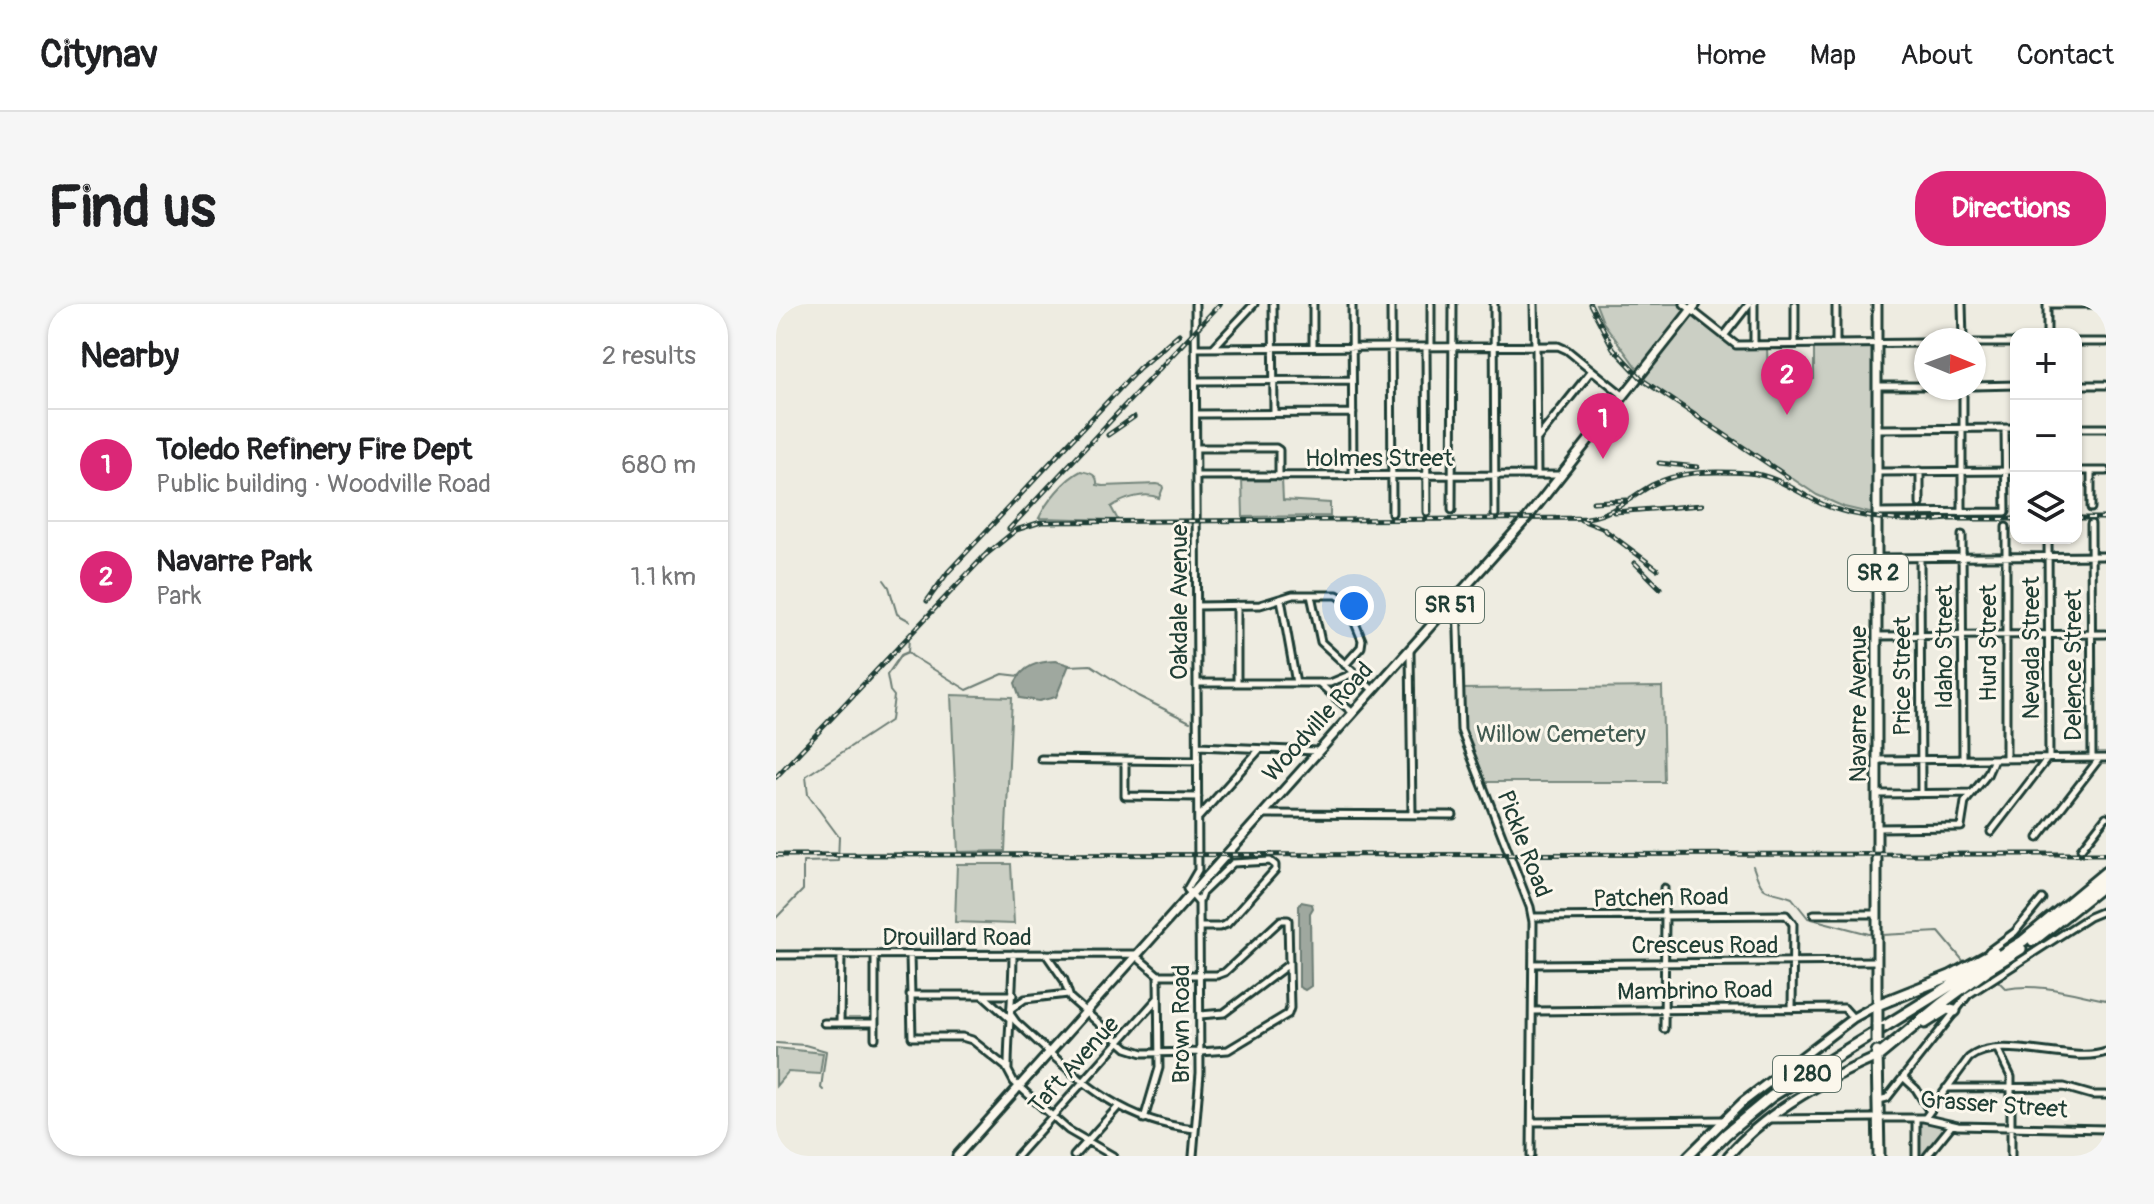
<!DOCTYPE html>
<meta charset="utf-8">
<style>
:root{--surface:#fff;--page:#f6f6f6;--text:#202124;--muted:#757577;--line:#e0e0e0;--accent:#db2777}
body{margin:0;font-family:Pangolin,sans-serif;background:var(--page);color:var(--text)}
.controls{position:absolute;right:24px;top:24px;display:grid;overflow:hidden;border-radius:16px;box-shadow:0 2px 6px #0004}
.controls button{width:72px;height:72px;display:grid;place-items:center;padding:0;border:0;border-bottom:2px solid var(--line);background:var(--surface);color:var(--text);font:40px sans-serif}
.compass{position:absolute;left:1138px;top:24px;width:72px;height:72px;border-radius:50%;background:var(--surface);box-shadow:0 2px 6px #0004;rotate:91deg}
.you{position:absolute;left:578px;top:302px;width:28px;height:28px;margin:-20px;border:6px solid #fff;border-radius:50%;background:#1a73e8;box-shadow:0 0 0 12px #1a73e833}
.badge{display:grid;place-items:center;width:52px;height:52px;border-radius:50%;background:var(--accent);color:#fff;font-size:26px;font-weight:700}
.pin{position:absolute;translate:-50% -66px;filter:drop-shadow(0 2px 4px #0008)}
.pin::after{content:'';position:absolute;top:42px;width:28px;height:24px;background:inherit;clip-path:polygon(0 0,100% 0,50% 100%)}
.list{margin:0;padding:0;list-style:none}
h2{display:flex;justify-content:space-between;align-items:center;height:104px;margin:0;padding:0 32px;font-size:34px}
h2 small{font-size:26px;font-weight:400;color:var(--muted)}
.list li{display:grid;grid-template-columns:52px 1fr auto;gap:24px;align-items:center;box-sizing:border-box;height:112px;padding:0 32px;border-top:2px solid var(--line)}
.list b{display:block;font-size:30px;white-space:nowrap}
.list p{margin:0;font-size:26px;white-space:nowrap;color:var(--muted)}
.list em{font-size:26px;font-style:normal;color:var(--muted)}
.icon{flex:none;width:44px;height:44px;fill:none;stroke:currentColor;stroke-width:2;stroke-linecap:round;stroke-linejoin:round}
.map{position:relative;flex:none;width:1330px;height:852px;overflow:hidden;border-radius:32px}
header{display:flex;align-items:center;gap:48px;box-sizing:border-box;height:112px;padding:0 40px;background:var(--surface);border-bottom:2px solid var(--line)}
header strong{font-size:38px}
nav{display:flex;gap:44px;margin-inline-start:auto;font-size:28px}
.intro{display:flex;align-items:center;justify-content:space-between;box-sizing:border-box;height:192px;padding:0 48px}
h1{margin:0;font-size:56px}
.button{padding:20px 36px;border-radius:32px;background:var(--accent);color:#fff;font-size:28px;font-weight:700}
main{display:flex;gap:48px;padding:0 48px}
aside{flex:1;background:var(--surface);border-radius:32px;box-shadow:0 2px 6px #0004}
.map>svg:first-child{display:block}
.green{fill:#cbcfc4;stroke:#75867c;stroke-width:2}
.water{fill:#9fa89f;stroke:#6c7d74;stroke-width:2}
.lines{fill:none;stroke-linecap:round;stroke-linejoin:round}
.stream{stroke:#6c7d74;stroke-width:2}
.minor-casing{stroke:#1f3d34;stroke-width:11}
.major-casing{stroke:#1f3d34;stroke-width:13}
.highway-casing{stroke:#1f3d34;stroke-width:15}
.minor{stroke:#fbf7ec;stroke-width:5}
.major{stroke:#fbf7ec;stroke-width:7}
.highway{stroke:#fbf7ec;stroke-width:9}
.rail-casing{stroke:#1f3d34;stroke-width:5}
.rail{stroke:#fbf7ec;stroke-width:2;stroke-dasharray:6;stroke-linecap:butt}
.highway-bridge-casing{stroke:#1f3d34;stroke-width:15;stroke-linecap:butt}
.highway-bridge{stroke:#fbf7ec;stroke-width:9}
.labels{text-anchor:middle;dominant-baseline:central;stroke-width:6;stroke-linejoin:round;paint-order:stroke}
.shield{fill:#fbf7ec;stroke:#61756b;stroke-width:2}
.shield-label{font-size:22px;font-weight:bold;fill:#1f3d34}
.street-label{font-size:24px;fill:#1f3d34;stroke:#fbf7ec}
.park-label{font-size:24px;fill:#415a51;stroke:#fbf7ec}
</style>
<header>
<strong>Citynav</strong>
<nav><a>Home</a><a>Map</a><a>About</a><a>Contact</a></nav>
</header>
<div class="intro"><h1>Find us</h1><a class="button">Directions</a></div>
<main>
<aside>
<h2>Nearby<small>2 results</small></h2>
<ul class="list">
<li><span class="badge">1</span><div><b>Toledo Refinery Fire Dept</b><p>Public building · Woodville Road</p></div><em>680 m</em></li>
<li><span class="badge">2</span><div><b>Navarre Park</b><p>Park</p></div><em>1.1 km</em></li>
</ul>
</aside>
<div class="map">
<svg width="1330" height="852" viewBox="0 0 1330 852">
<rect width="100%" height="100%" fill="#eeece1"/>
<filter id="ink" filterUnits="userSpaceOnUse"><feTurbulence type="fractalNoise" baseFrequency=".0125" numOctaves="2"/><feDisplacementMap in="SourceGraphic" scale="16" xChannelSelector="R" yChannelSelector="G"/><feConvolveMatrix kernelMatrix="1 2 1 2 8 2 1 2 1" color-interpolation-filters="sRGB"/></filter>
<g filter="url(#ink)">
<path class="green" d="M 820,0 L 903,0 L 910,5 L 863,67 L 827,18 Z
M 915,6 L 958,40 L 991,41 L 992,76 L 1038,75 L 1038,40 L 1101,39 L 1102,211 L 1068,203 L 1041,191 L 864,73 Z
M 305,167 C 314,169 322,170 321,181 L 327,182 L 381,180 L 386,181 L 387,184 L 383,194 C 369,187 347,195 335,203 L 342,216 L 263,214 C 270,198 289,175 305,167 Z
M 466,174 L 506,174 L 507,196 L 554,199 L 554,212 L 467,213 Z
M 886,383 L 888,478 L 705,478 L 688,438 L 683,385 Z
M 175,391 L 236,393 L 229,547 L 182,548 Z
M 181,560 L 235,560 L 238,620 L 179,618 Z
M 0,744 L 47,749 L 44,770 L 12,768 L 0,782 Z
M 1144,815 L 1171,824 L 1149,852 L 1142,852 L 1142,820 Z"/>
<path class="water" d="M 280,357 L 293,361 L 280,393 L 263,397 L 244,394 L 239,379 C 248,361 261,358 280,357 Z
M 525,598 L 536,600 L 537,604 L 534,609 L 535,682 L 529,686 L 523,683 L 523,602 Z"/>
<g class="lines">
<path class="stream" d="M 108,276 L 113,283 L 121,310 L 134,317
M 133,334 L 132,348 L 136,352 L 191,386 L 227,370 L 244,372
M 293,362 L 315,361 L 362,392 L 414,418
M 977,562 C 988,595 989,583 1016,594 L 1032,614 L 1097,631
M 0,614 L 27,586 L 27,558 L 62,557 L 63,533 L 32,491 L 30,472 L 115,416 L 118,392 L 114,387 L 111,371 L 125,351 L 132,348
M 1106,631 L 1163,628 L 1189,659
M 1221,676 L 1230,685 C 1262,678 1298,690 1330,696
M 0,739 L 29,741 L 50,747 L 45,784 L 47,786"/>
<g class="minor-casing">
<path id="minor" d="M 497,0 L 498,109
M 537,0 L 537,43
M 576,0 L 577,172
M 615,0 L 616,209
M 655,0 L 655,43
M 718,0 L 719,211
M 758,0 L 759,42
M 908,0 L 960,41 L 1150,39
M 978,0 L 978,41
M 1019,0 L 1019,40
M 1060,0 L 1060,40
M 1186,0 L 1187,36
M 1271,0 L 1330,0
M 1271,0 L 1271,30
M 948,32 L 973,0
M 1300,38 L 1330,38
M 1198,39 L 1240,39
M 760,42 L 761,170
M 438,43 L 478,0
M 650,43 L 651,208
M 419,44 L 782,42 L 791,46 L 848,92
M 420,77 L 576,76
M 1300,81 L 1330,81
M 1101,82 L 1150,82
M 1198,82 L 1240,81
M 420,110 L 577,109
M 1300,124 L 1330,124
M 1101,125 L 1240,124
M 1186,125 L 1186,208
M 1187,125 L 1187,84
M 762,134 L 816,66
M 420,144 L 500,144 L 503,146 L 503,172
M 1144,167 L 1144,200
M 1300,167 L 1330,167
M 1102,168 L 1240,167
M 420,172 L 785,171
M 1315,204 L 1315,167
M 676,206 L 677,0
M 1102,209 L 1230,208 L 1229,125
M 1315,220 L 1316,454
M 1230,223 L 1230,455
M 1186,231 L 1187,456
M 1272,234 L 1273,455
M 1102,254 L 1330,252
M 1144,254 L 1145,490
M 535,291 L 545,338 L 597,386
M 681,294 L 685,426 L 754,603 L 757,618 L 755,852
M 505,295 L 520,379
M 421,302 L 484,301 L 517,291 L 561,291 L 570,297 L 586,336 L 585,343 L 569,361
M 1102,332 L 1330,330
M 634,346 L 636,510
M 421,379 L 554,379 L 578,369
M 461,379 L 461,301
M 543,379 L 577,409
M 422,442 L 541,447
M 265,455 L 422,457
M 1101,456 L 1330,454
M 349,457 L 349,492 L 422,493
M 1101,490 L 1195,489
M 487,510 L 677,511
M 423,513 L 484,445
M 1101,524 L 1185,523 L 1189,498 L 1211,471 L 1218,455
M 1215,528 L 1271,455
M 1262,534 L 1323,455
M 1305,545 L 1330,513
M 888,584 L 888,612
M 423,598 L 426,589 L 457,559 L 494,557 L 499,561 L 499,566 L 451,620 L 443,623 L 423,623
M 1038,610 L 1101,610
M 757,613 L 1010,611 L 1017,620 L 1016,705
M 1213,647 L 1239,628 L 1266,595
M 270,650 L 288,676 L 294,694 L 351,744 L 367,749 L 424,748
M 0,651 L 361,650
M 134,651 L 136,733 L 186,733 L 196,736 L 230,763 L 238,778 L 292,826 L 337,852
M 360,652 L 382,671 L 423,671
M 757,660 L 1101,657
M 423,671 L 441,671 L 449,668 L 505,616 L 512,616 L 514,704 L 512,710 L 452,746 L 424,748
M 134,691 L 237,691
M 207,691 L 234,715
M 236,704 L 249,695 L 292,690
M 757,707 L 1068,704 L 1077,714
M 235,711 L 240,718 C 296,768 339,818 419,825
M 424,711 L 448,709 L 513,660
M 48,719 L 99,719
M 64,719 L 65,651
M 888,725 L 889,612
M 99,734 L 99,651
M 1222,746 L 1235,773 L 1235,852
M 232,765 C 232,726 237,689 237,650
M 1127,773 L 1140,785 L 1153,806
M 1170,784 L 1288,783 L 1316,791 L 1330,791
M 1103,796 L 1111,794 L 1192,691 L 1313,613 L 1330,606
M 1103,814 L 1147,814 L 1182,822 L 1330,825
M 1149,814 L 1193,754 C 1224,729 1294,761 1330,748
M 368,815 L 383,764 L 382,671
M 992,815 L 1097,814
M 756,818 L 947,816
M 241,852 L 382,694
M 298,852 L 342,803
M 417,852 L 424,769 L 423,599 L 411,585 L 422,566 L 419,0
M 1140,852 L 1140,814
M 1151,852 L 1176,821"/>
</g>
<g class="major-casing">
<path id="major" d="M 181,852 L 752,213 L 920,0
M 912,852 L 967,798 L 1077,714 L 1101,701 L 1101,0
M 952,852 C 990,807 1048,776 1101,753"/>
</g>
<g class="highway-casing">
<path id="highway" d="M 1257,637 L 1330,579
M 1206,669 L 1245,645
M 1149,719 L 1171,705 L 1179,707
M 1101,721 L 1101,701 L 1174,672 L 1218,648
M 1101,748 L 1103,852
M 1101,753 L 1165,700 L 1210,667
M 928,852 L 950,830 L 996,792 L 1247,637 L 1330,568"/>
</g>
<use href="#minor" class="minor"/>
<use href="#major" class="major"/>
<use href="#highway" class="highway"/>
<g class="rail-casing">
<path id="rail" d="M 814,0 L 837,44 L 868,77 L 1012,173
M 332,131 L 358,113
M 883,159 L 921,163
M 817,198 L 850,196
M 838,208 L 926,201
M 1300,214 L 1330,214
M 1163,215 L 1240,215
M 805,216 L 826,224 L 881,265
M 233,225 L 444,0
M 207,253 L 240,226 L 265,218 L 811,214 C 838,210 853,194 876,181 C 905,166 941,167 972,169 C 1000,171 1021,188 1046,200 C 1080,215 1135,219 1173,215
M 859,259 L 884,284
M 151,297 L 172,268 L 363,64 L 403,30
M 0,473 L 214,246
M 0,551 L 1330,550"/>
</g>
<use href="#rail" class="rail"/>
<g class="highway-bridge-casing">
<path id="highway-bridge" d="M 1101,737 L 1101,721"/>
</g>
<use href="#highway-bridge" class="highway-bridge"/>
</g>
</g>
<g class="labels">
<g class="shield">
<rect x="1072" y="251" width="60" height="36" rx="6"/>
<rect x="640" y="283" width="68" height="36" rx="6"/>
<rect x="997" y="752" width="68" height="36" rx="6"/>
</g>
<g class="shield-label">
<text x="1102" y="269">SR 2</text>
<text x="674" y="301">SR 51</text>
<text x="1031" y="770">I 280</text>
</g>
<g class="street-label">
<text x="603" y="154">Holmes Street</text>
<text transform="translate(403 298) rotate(-90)">Oakdale Avenue</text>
<text transform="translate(1212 339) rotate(-90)">Hurd Street</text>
<text transform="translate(1168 343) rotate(-90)">Idaho Street</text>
<text transform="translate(1255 344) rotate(-90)">Nevada Street</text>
<text transform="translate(1297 361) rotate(-90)">Delence Street</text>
<text transform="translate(1126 372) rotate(-90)">Price Street</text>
<text transform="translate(1082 400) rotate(-90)">Navarre Avenue</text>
<text transform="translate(542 418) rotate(-48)">Woodville Road</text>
<text transform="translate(748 540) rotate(69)">Pickle Road</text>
<text transform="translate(885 594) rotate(-1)">Patchen Road</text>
<text x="181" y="633">Drouillard Road</text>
<text x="929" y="641">Cresceus Road</text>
<text transform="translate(919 687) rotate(-1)">Mambrino Road</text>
<text transform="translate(405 720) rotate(-90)">Brown Road</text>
<text transform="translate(298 761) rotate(-48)">Taft Avenue</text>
<text transform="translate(1218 801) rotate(4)">Grasser Street</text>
</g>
<g class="park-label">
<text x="785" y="430">Willow Cemetery</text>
</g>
</g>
</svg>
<div class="controls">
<button>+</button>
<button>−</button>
<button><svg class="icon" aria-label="layers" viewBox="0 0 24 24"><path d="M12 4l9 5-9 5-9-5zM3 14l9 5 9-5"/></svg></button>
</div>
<svg class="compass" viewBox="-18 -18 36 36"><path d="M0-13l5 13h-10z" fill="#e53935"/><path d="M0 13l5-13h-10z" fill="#757577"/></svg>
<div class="you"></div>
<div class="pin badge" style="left:827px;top:155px">1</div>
<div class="pin badge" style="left:1011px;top:111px">2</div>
</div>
</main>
